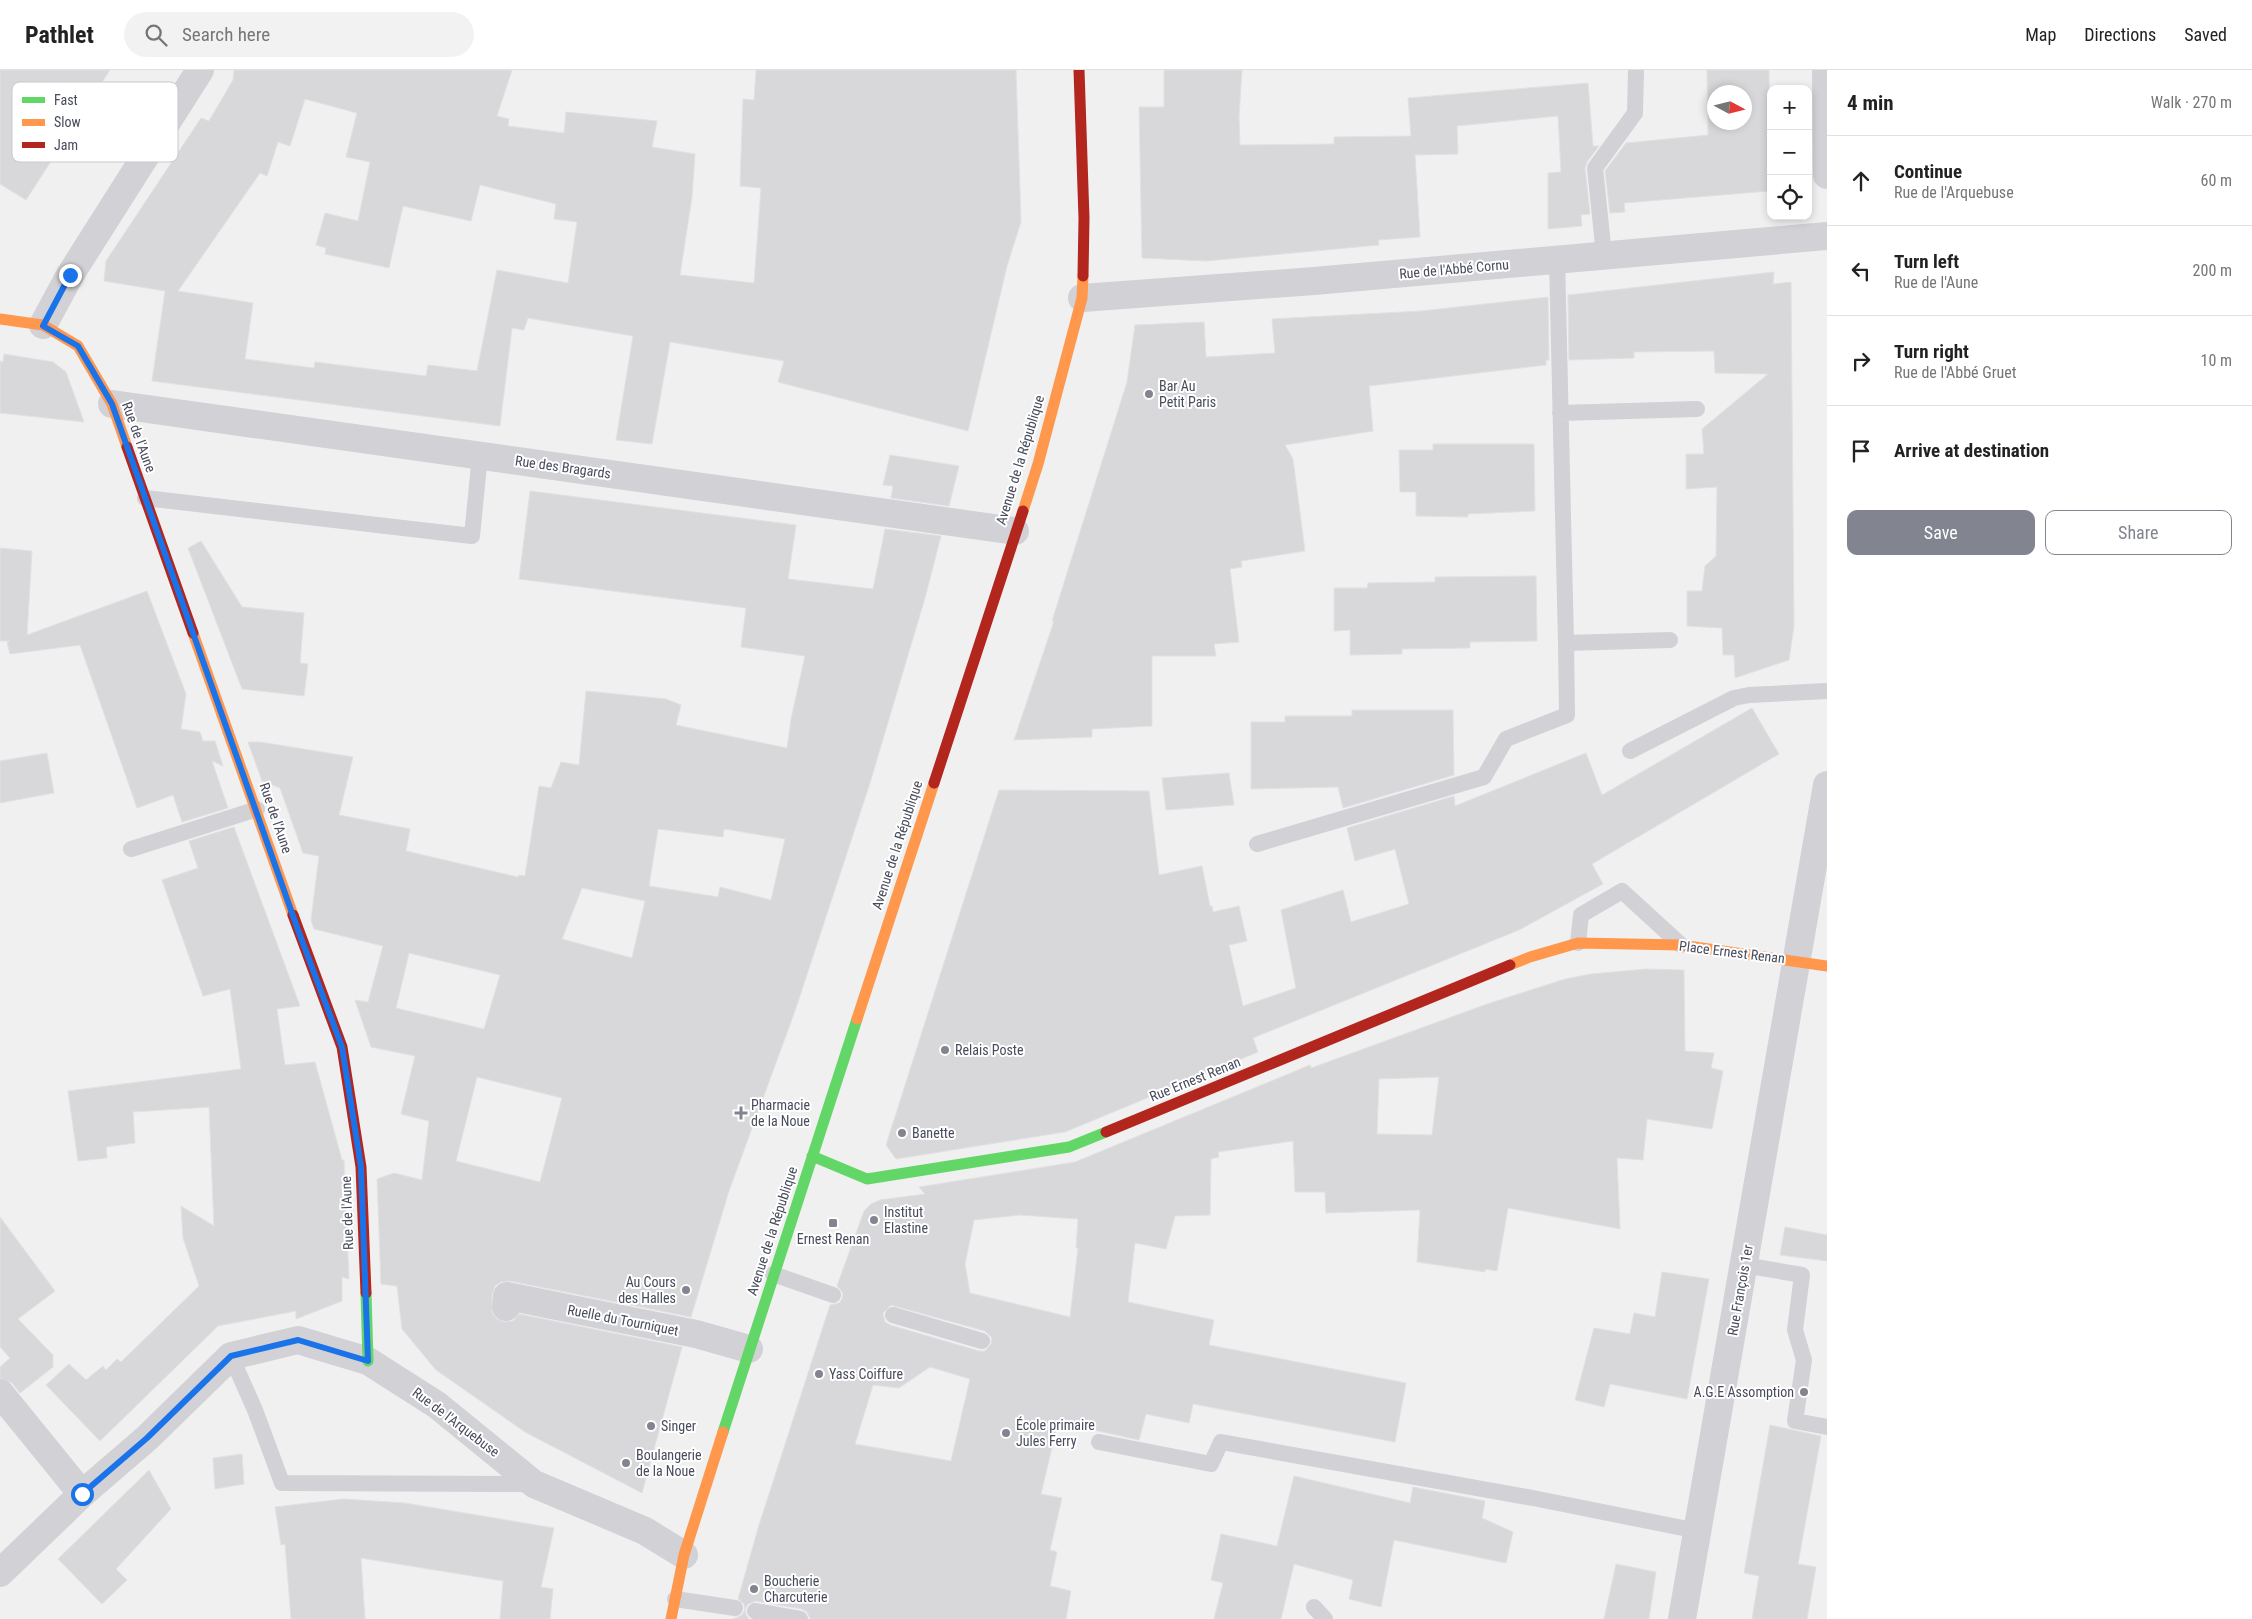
<!DOCTYPE html>
<meta charset="utf-8">
<style>
:root{--surface:#fff;--page:#f2f2f2;--text:#222;--muted:#767676;--line:#e0e0e0;--accent:#828590}
body{margin:0;font-family:"Roboto Condensed",sans-serif;background:var(--page);color:var(--text)}
.controls{position:absolute;right:15px;top:15px;display:grid;overflow:hidden;border-radius:10px;box-shadow:0 2px 8px #0003}
.controls button{width:45px;height:45px;display:grid;place-items:center;padding:0;border:0;border-bottom:1px solid var(--line);background:var(--surface);color:var(--text);font:25px sans-serif}
.compass{position:absolute;left:1707px;top:15px;width:45px;height:45px;border-radius:50%;background:var(--surface);box-shadow:0 2px 8px #0003;rotate:97deg}
.stop{position:absolute;width:15px;height:15px;margin:-11px;border:4px solid #1a73e8;border-radius:50%;background:#fff}
.stop.end{background:#1a73e8;border-color:#fff;box-shadow:0 1px 5px #0008}
.list{margin:0;padding:0;list-style:none}
h2{display:flex;justify-content:space-between;align-items:center;height:65px;margin:0;padding:0 20px;font-size:21px}
h2 small{font-size:16px;font-weight:400;color:var(--muted)}
.list li{display:grid;grid-template-columns:32px 1fr auto;gap:15px;align-items:center;box-sizing:border-box;height:90px;padding:0 20px;border-top:1px solid var(--line)}
.list b{display:block;font-size:19px;white-space:nowrap}
.list p{margin:0;font-size:16px;white-space:nowrap;color:var(--muted)}
.list em{font-size:16px;font-style:normal;color:var(--muted)}
.actions{display:flex;gap:10px;padding:15px 20px}
.actions a{flex:1;padding:11px 0;border:1px solid var(--accent);border-radius:10px;text-align:center;font-size:18px;color:var(--accent)}
.actions .main{background:var(--accent);color:#fff}
.icon{flex:none;width:28px;height:28px;fill:none;stroke:currentColor;stroke-width:2;stroke-linecap:round;stroke-linejoin:round}
.map{position:relative;flex:none;width:1827px;height:1549px;overflow:hidden}
header{display:flex;align-items:center;gap:30px;box-sizing:border-box;height:70px;padding:0 25px;background:var(--surface);border-bottom:1px solid var(--line)}
header strong{font-size:24px}
nav{display:flex;gap:28px;margin-inline-start:auto;font-size:18px}
.search{width:350px;height:45px;background:var(--page);display:flex;align-items:center;gap:12px;box-sizing:border-box;padding:0 18px;border-radius:28px;color:var(--muted);font-size:19px}
main{display:flex}
aside{flex:1;background:var(--surface)}
.map>svg:first-child{display:block}
.building{fill:#d8d8db;stroke:#e1e1e3;fill-rule:evenodd}
.lines{fill:none;stroke-linecap:round;stroke-linejoin:round}
.lane{stroke:#d1d1d6;stroke-width:16}
.street{stroke:#d1d1d6;stroke-width:28}
.fast{stroke:#63d668;stroke-width:11}
.slow{stroke:#ff974d;stroke-width:11}
.jam{stroke:#b3261e;stroke-width:11}
.route{stroke:#1a73e8;stroke-width:6}
.poi-dot{fill:#828590;stroke:#fff;stroke-width:2}
.labels{text-anchor:middle;dominant-baseline:central;stroke-width:4;stroke-linejoin:round;paint-order:stroke}
.street-label{font-size:14px;fill:#474b5c;stroke:#fff}
.poi-label{font-size:14px;fill:#474b5c;stroke:#fff;text-anchor:start}
.key{fill:#fff;stroke:#c8c9ce;stroke-width:1}
.key-label{font-size:14px;fill:#474b5c}
</style>
<header>
<strong>Pathlet</strong>
<div class="search"><svg class="icon" aria-label="search" viewBox="0 0 24 24"><circle cx="10" cy="10" r="6"/><path d="M15 15l6 6"/></svg>Search here</div>
<nav><a>Map</a><a>Directions</a><a>Saved</a></nav>
</header>
<main>
<div class="map">
<svg width="1827" height="1549" viewBox="0 0 1827 1549">
<rect width="100%" height="100%" fill="#f0f0f0"/>
<path class="building" d="M 0,0 L 110,0 L 26,130 L 0,114 Z
M 234,0 L 512,0 L 497,46 L 509,49 L 508,56 L 564,63 L 566,42 L 657,51 L 652,77 L 695,84 L 692,127 L 680,205 L 754,213 L 761,118 L 740,116 L 743,29 L 754,30 L 756,0 L 1016,0 L 1021,152 L 1007,196 L 968,361 L 778,312 L 784,291 L 670,272 L 652,374 L 616,370 L 633,266 L 528,248 L 524,260 L 512,258 L 500,356 L 152,311 L 165,221 L 104,211 L 106,191 L 201,48 L 209,51 L 233,10 ZM 305,29 L 357,43 L 346,87 L 370,92 L 358,151 L 325,143 L 316,175 L 326,178 L 325,184 L 389,198 L 403,136 L 471,151 L 480,115 L 556,134 L 554,149 L 577,152 L 568,213 L 497,200 L 477,301 L 428,295 L 426,306 L 315,292 L 314,298 L 245,289 L 253,233 L 178,221 L 260,103 L 267,106 L 278,72 L 290,76 Z
M 1164,0 L 1242,0 L 1239,47 L 1240,75 L 1334,74 L 1334,67 L 1411,66 L 1408,28 L 1588,13 L 1593,76 L 1599,76 L 1587,92 L 1585,98 L 1590,144 L 1581,145 L 1582,156 L 1548,159 L 1548,103 L 1561,102 L 1558,46 L 1457,56 L 1458,84 L 1415,85 L 1420,167 L 1378,170 L 1379,175 L 1207,191 L 1142,188 L 1139,37 L 1164,37 Z
M 1707,0 L 1769,0 L 1770,121 L 1624,133 L 1625,142 L 1610,143 L 1605,101 L 1626,73 L 1708,65 ZM 1714,22 L 1744,22 L 1744,52 L 1714,52 Z
M 1774,202 L 1773,214 L 1791,212 L 1794,556 L 1789,590 L 1735,608 L 1734,585 L 1723,585 L 1722,558 L 1687,556 L 1687,521 L 1702,521 L 1705,496 L 1716,486 L 1717,417 L 1686,419 L 1686,384 L 1704,384 L 1702,359 L 1768,304 L 1715,303 L 1714,281 L 1634,282 L 1634,288 L 1569,290 L 1568,225 Z
M 1548,227 L 1549,290 L 1546,290 L 1546,295 L 1369,316 L 1373,361 L 1285,375 L 1293,389 L 1305,481 L 1241,491 L 1242,497 L 1230,499 L 1239,572 L 1214,574 L 1216,586 L 1152,586 L 1152,656 L 1092,659 L 1092,667 L 1014,670 L 1054,551 L 1052,551 L 1127,312 L 1135,255 L 1204,252 L 1206,287 L 1275,283 L 1272,249 L 1421,241 Z
M 4,284 L 53,292 L 66,302 L 84,352 L 0,343 L 0,291 L 3,292 Z
M 1433,374 L 1534,374 L 1535,441 L 1468,444 L 1468,447 L 1416,446 L 1416,422 L 1400,422 L 1399,380 L 1433,380 Z
M 890,385 L 959,396 L 949,436 L 891,428 L 893,416 L 883,415 Z
M 530,421 L 796,455 L 788,509 L 873,519 L 885,459 L 941,466 L 925,528 L 870,713 L 795,941 L 729,1121 L 691,1247 L 510,1211 L 501,1212 L 495,1216 L 492,1224 L 492,1243 L 497,1249 L 504,1252 L 513,1251 L 519,1244 L 682,1277 L 642,1423 L 525,1362 L 436,1300 L 402,1259 L 397,1216 L 381,1214 L 377,1109 L 394,1103 L 422,1110 L 429,1051 L 401,1044 L 415,986 L 371,977 L 355,930 L 368,932 L 383,876 L 314,859 L 311,850 L 319,786 L 303,783 L 280,718 L 262,711 L 248,672 L 260,672 L 353,687 L 339,745 L 410,759 L 406,781 L 518,807 L 519,805 L 525,806 L 539,716 L 551,718 L 561,692 L 579,695 L 586,621 L 666,629 L 681,635 L 676,655 L 787,678 L 791,649 L 805,586 L 741,577 L 746,538 L 519,509 ZM 658,759 L 723,767 L 724,759 L 785,769 L 771,830 L 720,817 L 718,827 L 649,816 ZM 582,818 L 645,831 L 632,888 L 562,869 ZM 409,883 L 500,905 L 484,959 L 396,938 ZM 477,1007 L 562,1028 L 540,1112 L 456,1091 Z
M 201,471 L 242,537 L 304,543 L 300,593 L 308,594 L 304,626 L 242,619 L 188,478 Z
M 0,478 L 32,481 L 27,565 L 147,521 L 186,624 L 181,659 L 200,662 L 203,671 L 215,671 L 223,696 L 212,691 L 228,738 L 182,752 L 173,725 L 137,738 L 80,575 L 10,584 L 7,572 L 10,571 L 0,571 Z
M 1536,506 L 1537,571 L 1470,572 L 1470,578 L 1402,579 L 1402,584 L 1350,585 L 1350,560 L 1334,561 L 1334,518 L 1367,518 L 1368,513 L 1435,512 L 1435,507 Z
M 1752,638 L 1779,684 L 1592,794 L 1603,814 L 1519,860 L 1253,968 L 1258,982 L 1065,1062 L 896,1089 L 886,1075 L 999,720 L 1149,721 L 1159,805 L 1202,796 L 1210,836 L 1212,836 L 1213,842 L 1239,836 L 1247,871 L 1229,875 L 1243,936 L 1296,918 L 1281,840 L 1343,820 L 1351,852 L 1409,834 L 1395,779 L 1355,791 L 1347,758 L 1454,726 L 1455,736 L 1586,683 L 1602,725 Z
M 1352,640 L 1453,640 L 1454,705 L 1343,738 L 1338,717 L 1251,719 L 1251,652 L 1285,652 L 1285,646 L 1352,646 Z
M 47,683 L 54,723 L 0,733 L 0,691 Z
M 1229,703 L 1234,735 L 1166,740 L 1162,708 Z
M 234,757 L 300,936 L 277,939 L 285,995 L 315,992 L 342,1090 L 344,1090 L 349,1209 L 342,1207 L 342,1231 L 296,1249 L 296,1241 L 218,1256 L 100,1371 L 46,1315 L 69,1294 L 86,1310 L 103,1296 L 106,1300 L 117,1289 L 121,1292 L 199,1216 L 183,1168 L 181,1136 L 214,1156 L 209,1037 L 133,1042 L 135,1073 L 106,1077 L 107,1088 L 78,1091 L 68,1021 L 241,999 L 230,919 L 203,926 L 162,810 L 198,798 L 189,771 Z
M 1646,899 L 1684,900 L 1685,981 L 1714,983 L 1711,998 L 1723,1001 L 1712,1059 L 1647,1049 L 1643,1090 L 1617,1088 L 1620,1159 L 1508,1138 L 1497,1201 L 1485,1199 L 1485,1202 L 1417,1192 L 1420,1140 L 1326,1143 L 1325,1122 L 1295,1122 L 1293,1071 L 1218,1082 L 1219,1087 L 1211,1089 L 1210,1145 L 1175,1146 L 1166,1179 L 1135,1173 L 1128,1232 L 1214,1250 L 1209,1275 L 1406,1313 L 1395,1372 L 1193,1334 L 1189,1353 L 1146,1344 L 1139,1370 L 1058,1352 L 1041,1424 L 1062,1428 L 1050,1480 L 1057,1482 L 1050,1516 L 1071,1521 L 1066,1549 L 810,1549 L 807,1542 L 802,1539 L 756,1531 L 748,1534 L 745,1539 L 746,1545 L 749,1549 L 733,1549 L 742,1545 L 745,1540 L 744,1534 L 738,1529 L 759,1455 L 830,1235 L 839,1233 L 842,1229 L 843,1223 L 837,1216 L 864,1141 L 871,1134 L 880,1130 L 925,1124 L 919,1117 L 1075,1092 L 1310,995 L 1311,998 L 1487,934 L 1565,909 L 1591,904 ZM 1439,1007 L 1432,1065 L 1377,1064 L 1379,1009 ZM 1020,1145 L 1078,1149 L 1076,1178 L 1078,1178 L 1070,1247 L 970,1223 L 965,1194 L 974,1150 ZM 891,1235 L 985,1261 L 992,1268 L 991,1274 L 985,1281 L 979,1281 L 890,1255 L 885,1252 L 883,1243 ZM 930,1297 L 970,1309 L 951,1391 L 855,1374 L 873,1315 L 899,1318 Z
M 0,1147 L 55,1221 L 18,1249 L 53,1285 L 53,1297 L 20,1323 L 12,1313 L 0,1308 L 0,1297 L 10,1288 L 0,1277 Z
M 1785,1157 L 1827,1165 L 1827,1191 L 1780,1185 Z
M 1662,1202 L 1709,1209 L 1687,1329 L 1610,1314 L 1604,1337 L 1575,1330 L 1594,1258 L 1630,1264 L 1634,1243 L 1655,1247 Z
M 1770,1355 L 1821,1366 L 1798,1494 L 1816,1497 L 1807,1549 L 1752,1549 L 1759,1506 L 1744,1503 Z
M 242,1384 L 244,1414 L 215,1419 L 213,1388 Z
M 149,1400 L 171,1439 L 116,1499 L 127,1510 L 102,1534 L 58,1489 Z
M 1294,1406 L 1410,1433 L 1413,1417 L 1485,1431 L 1482,1448 L 1513,1462 L 1506,1493 L 1394,1470 L 1381,1537 L 1349,1529 L 1353,1510 L 1294,1494 L 1281,1549 L 1214,1549 L 1223,1513 L 1211,1510 L 1221,1464 L 1277,1476 Z
M 343,1429 L 405,1433 L 554,1458 L 541,1517 L 553,1519 L 550,1549 L 500,1549 L 503,1511 L 361,1488 L 365,1549 L 291,1549 L 285,1474 L 281,1475 L 275,1437 Z
M 1616,1494 L 1656,1502 L 1649,1549 L 1604,1549 Z"/>
<g class="lines">
<path class="lane" d="M 1604,185 L 1595,98 L 1635,43 L 1636,0
M 1557,189 L 1566,573 L 1670,570
M 1560,343 L 1697,339
M 145,428 L 472,466 L 480,385
M 1630,681 L 1734,628 L 1749,625 L 1827,621
M 1257,774 L 1484,707 L 1506,669 L 1567,645 L 1566,573
M 131,779 L 257,739
M 1578,873 L 1581,845 L 1622,821 L 1681,875
M 1744,1195 L 1802,1205 L 1795,1260 L 1804,1290 L 1795,1351 L 1827,1357
M 773,1204 L 833,1225
M 893,1245 L 982,1271
M 231,1286 L 255,1340 L 282,1413 L 533,1414
M 1099,1372 L 1211,1394 L 1221,1372 L 1538,1429 L 1698,1461
M 675,1529 L 735,1538
M 1314,1537 L 1325,1549
M 755,1541 L 800,1549"/>
<path class="street" d="M 1826,0 L 1827,105
M 1082,228 L 1314,211 L 1827,166
M 43,255 L 70,205 L 200,0
M 112,334 L 1015,461
M 506,1237 L 507,1226 L 696,1264 L 749,1279
M 0,1323 L 82,1424
M 0,1503 L 82,1424 L 147,1368 L 231,1286 L 298,1270 L 368,1291 L 437,1335 L 534,1414 L 645,1461 L 684,1485
M 1682,1549 L 1827,715"/>
<path class="fast" d="M 812,1086 L 867,1109 L 1069,1077 L 1106,1062
M 366,1223 L 368,1291
M 723,1362 L 857,949"/>
<path class="slow" d="M 0,249 L 43,255 L 78,276 L 112,334 L 127,377
M 1023,441 L 1038,394 L 1082,228 L 1083,206
M 193,563 L 293,845
M 1510,895 L 1530,887 L 1578,873 L 1681,875 L 1827,896
M 857,949 L 934,713
M 671,1549 L 684,1485 L 723,1362"/>
<path class="jam" d="M 1079,0 L 1084,148 L 1083,206
M 127,377 L 193,563
M 934,713 L 1023,441
M 293,845 L 342,977 L 361,1097 L 366,1223
M 1106,1062 L 1510,895"/>
</g>
<g class="lines">
<path class="route" d="M 70,205 L 43,256 L 78,276 L 112,334 L 298,860 L 342,977 L 361,1097 L 368,1291 L 298,1270 L 231,1286 L 147,1368 L 82,1424"/>
</g>
<g class="poi-dot">
<circle cx="1149" cy="324" r="5"/>
<circle cx="945" cy="980" r="5"/>
<path d="M738.5 1035.5h5v5h5v5h-5v5h-5v-5h-5v-5h5z"/>
<circle cx="902" cy="1063" r="5"/>
<circle cx="874" cy="1150" r="5"/>
<rect x="828" y="1148" width="10" height="10" rx="2.5"/>
<circle cx="686" cy="1220" r="5"/>
<circle cx="819" cy="1304" r="5"/>
<circle cx="1804" cy="1322" r="5"/>
<circle cx="651" cy="1356" r="5"/>
<circle cx="1006" cy="1363" r="5"/>
<circle cx="626" cy="1393" r="5"/>
<circle cx="754" cy="1519" r="5"/>
</g>
<g class="labels">
<g class="street-label">
<text transform="translate(1454 199) rotate(-5)">Rue de l'Abbé Cornu</text>
<text transform="translate(139 367) rotate(70)">Rue de l'Aune</text>
<text transform="translate(1020 390) rotate(-73)">Avenue de la République</text>
<text transform="translate(563 397) rotate(8)">Rue des Bragards</text>
<text transform="translate(276 748) rotate(71)">Rue de l'Aune</text>
<text transform="translate(897 775) rotate(-72)">Avenue de la République</text>
<text transform="translate(1732 882) rotate(7)">Place Ernest Renan</text>
<text transform="translate(1195 1009) rotate(-22)">Rue Ernest Renan</text>
<text transform="translate(347 1143) rotate(-92)">Rue de l'Aune</text>
<text transform="translate(772 1161) rotate(-72)">Avenue de la République</text>
<text transform="translate(1740 1220) rotate(-80)">Rue François 1er</text>
<text transform="translate(623 1250) rotate(11)">Ruelle du Tourniquet</text>
<text transform="translate(456 1352) rotate(37)">Rue de l'Arquebuse</text>
</g>
<g class="poi-label">
<text x="1159" y="316">Bar Au<tspan x="1159" dy="16">Petit Paris</tspan></text>
<text x="955" y="980">Relais Poste</text>
<text x="751" y="1035">Pharmacie<tspan x="751" dy="16">de la Noue</tspan></text>
<text x="912" y="1063">Banette</text>
<text x="884" y="1142">Institut<tspan x="884" dy="16">Elastine</tspan></text>
<text x="833" y="1169" text-anchor="middle">Ernest Renan</text>
<text x="676" y="1212" text-anchor="end">Au Cours<tspan x="676" dy="16">des Halles</tspan></text>
<text x="829" y="1304">Yass Coiffure</text>
<text x="1794" y="1322" text-anchor="end">A.G.E Assomption</text>
<text x="1016" y="1355">École primaire<tspan x="1016" dy="16">Jules Ferry</tspan></text>
<text x="661" y="1356">Singer</text>
<text x="636" y="1385">Boulangerie<tspan x="636" dy="16">de la Noue</tspan></text>
<text x="764" y="1511">Boucherie<tspan x="764" dy="16">Charcuterie</tspan></text>
</g>
</g>
<rect x="12" y="12" width="166" height="80" rx="8" class="key"/>
<rect x="22" y="27" width="23" height="6" fill="#63d668"/>
<rect x="22" y="49" width="23" height="7" fill="#ff974d"/>
<rect x="22" y="72" width="23" height="6" fill="#b3261e"/>
<g class="key-label">
<text x="54" y="35">Fast</text>
<text x="54" y="57">Slow</text>
<text x="54" y="80">Jam</text>
</g>
</svg>
<div class="controls">
<button>+</button>
<button>−</button>
<button><svg class="icon" aria-label="locate" viewBox="0 0 24 24"><circle cx="12" cy="12" r="6"/><path d="M12 2v4M12 18v4M2 12h4M18 12h4"/></svg></button>
</div>
<svg class="compass" viewBox="-18 -18 36 36"><path d="M0-13l5 13h-10z" fill="#e53935"/><path d="M0 13l5-13h-10z" fill="#767676"/></svg>
<div class="stop" style="left:82px;top:1424px"></div>
<div class="stop end" style="left:70px;top:205px"></div>
</div>
<aside>
<h2>4 min<small>Walk · 270 m</small></h2>
<ul class="list">
<li><svg class="icon" aria-label="ahead" viewBox="0 0 24 24"><path d="M12 20V5M6 11l6-6 6 6"/></svg><div><b>Continue</b><p>Rue de l'Arquebuse</p></div><em>60 m</em></li>
<li><svg class="icon" aria-label="left" viewBox="0 0 24 24"><path d="M17 20v-9H6M10 6l-5 5 5 5"/></svg><div><b>Turn left</b><p>Rue de l'Aune</p></div><em>200 m</em></li>
<li><svg class="icon" aria-label="right" viewBox="0 0 24 24"><path d="M7 20v-9h11M14 6l5 5-5 5"/></svg><div><b>Turn right</b><p>Rue de l'Abbé Gruet</p></div><em>10 m</em></li>
<li><svg class="icon" aria-label="arrive" viewBox="0 0 24 24"><path d="M6 21V4h12l-3 4 3 4H6"/></svg><div><b>Arrive at destination</b></div></li>
</ul>
<div class="actions"><a class="main">Save</a><a>Share</a></div>
</aside>
</main>
